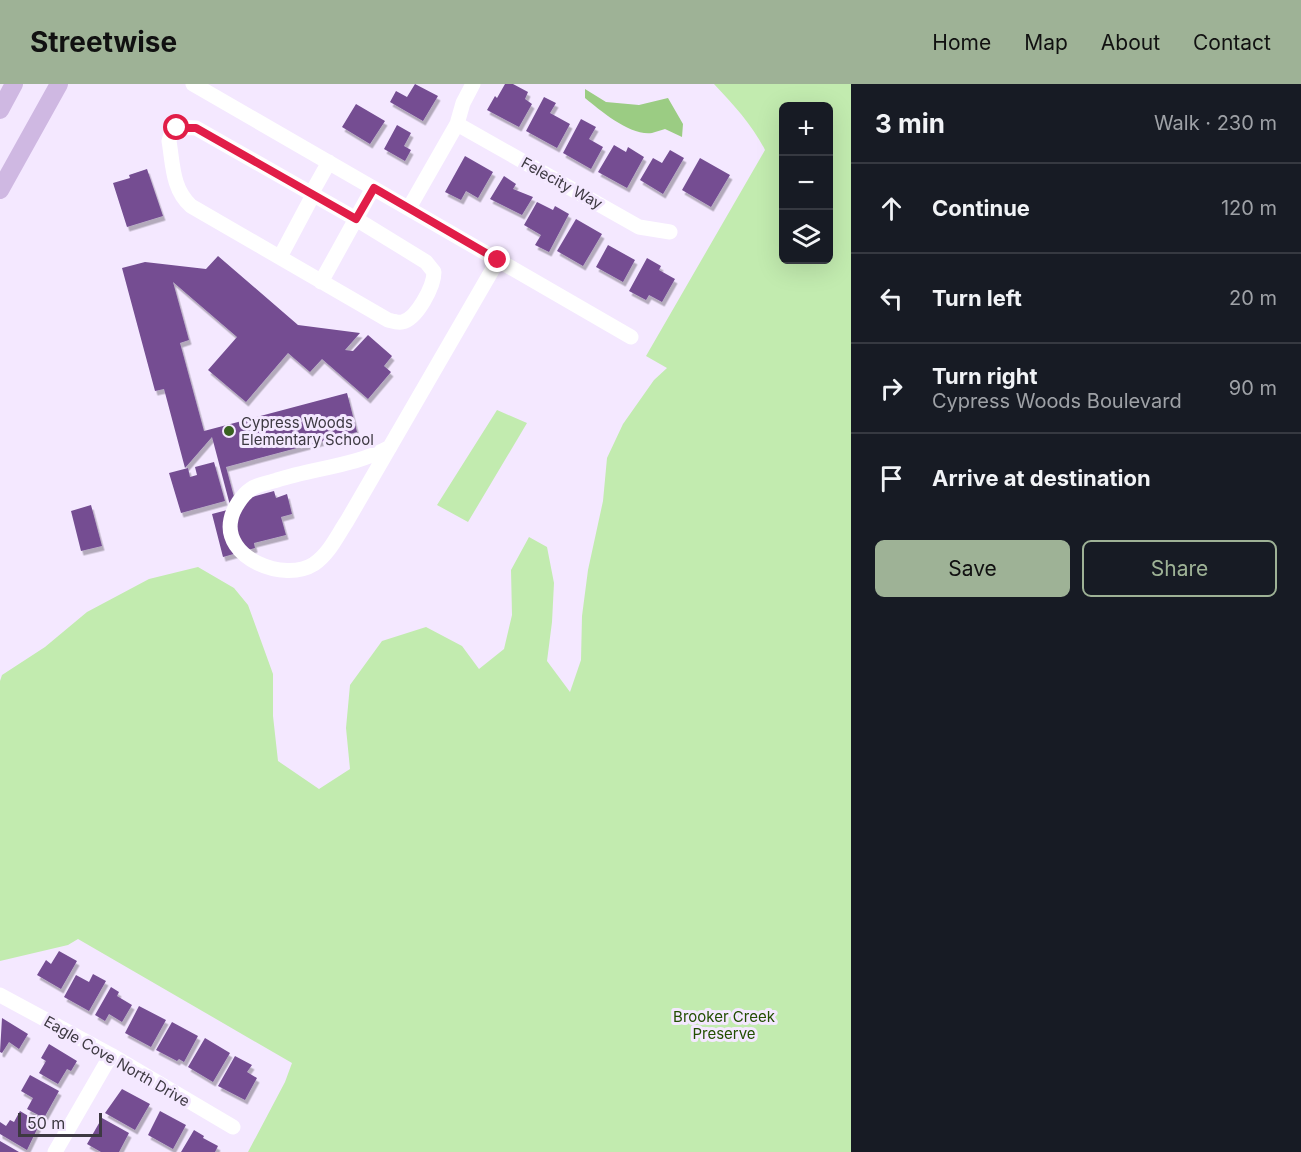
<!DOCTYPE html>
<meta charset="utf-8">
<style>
:root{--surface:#171b24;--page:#242831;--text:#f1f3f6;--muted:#9ea1a6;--line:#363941;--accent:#9eb296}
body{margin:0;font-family:Inter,sans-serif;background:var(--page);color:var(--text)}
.controls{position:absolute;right:18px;top:18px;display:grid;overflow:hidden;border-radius:9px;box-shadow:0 6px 24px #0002}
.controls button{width:54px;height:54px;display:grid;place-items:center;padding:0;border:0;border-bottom:2px solid var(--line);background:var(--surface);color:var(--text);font:30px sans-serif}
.scale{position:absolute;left:18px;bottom:15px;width:84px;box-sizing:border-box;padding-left:6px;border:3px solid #3d3942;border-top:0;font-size:16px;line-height:21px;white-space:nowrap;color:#3d3942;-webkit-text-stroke:4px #f4e8ff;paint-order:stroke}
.stop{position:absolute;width:18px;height:18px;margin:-14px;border:4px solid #e11d48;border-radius:50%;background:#fff}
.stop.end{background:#e11d48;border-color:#fff;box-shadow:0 2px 6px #0008}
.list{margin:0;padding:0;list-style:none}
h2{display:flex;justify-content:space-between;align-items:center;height:78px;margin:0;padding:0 24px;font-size:26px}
h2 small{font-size:20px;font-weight:400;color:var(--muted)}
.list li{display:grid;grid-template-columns:39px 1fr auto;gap:18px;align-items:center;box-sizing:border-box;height:90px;padding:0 24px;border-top:2px solid var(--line)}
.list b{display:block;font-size:22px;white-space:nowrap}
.list p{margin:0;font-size:20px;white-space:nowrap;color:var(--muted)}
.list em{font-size:20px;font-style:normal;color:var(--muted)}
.actions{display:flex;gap:12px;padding:18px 24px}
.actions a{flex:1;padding:14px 0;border:2px solid var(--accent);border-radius:9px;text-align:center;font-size:21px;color:var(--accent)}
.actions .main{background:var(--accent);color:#111}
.icon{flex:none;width:33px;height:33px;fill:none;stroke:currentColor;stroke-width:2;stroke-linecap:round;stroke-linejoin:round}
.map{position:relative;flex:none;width:851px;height:1068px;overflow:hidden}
header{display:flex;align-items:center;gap:36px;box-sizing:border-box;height:84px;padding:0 30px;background:var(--accent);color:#111}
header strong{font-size:28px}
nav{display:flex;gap:33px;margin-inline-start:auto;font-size:21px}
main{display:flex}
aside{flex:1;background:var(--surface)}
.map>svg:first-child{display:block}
.green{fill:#c2ebaf;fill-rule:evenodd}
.water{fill:#9bcc83}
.building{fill:#744e92;filter:url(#shadow)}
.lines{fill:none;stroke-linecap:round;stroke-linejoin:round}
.minor{stroke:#fff;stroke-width:15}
.major{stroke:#cfb8e2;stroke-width:18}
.route{stroke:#e11d48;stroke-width:8}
.poi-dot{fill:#386320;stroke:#f4e8ff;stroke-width:2}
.labels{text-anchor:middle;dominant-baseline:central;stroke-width:6;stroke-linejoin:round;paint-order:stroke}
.street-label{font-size:15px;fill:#3d3942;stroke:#f4e8ff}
.poi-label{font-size:15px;fill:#3d3942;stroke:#f4e8ff;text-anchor:start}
.park-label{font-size:15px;fill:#224e00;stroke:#f4e8ff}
</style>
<header>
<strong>Streetwise</strong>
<nav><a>Home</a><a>Map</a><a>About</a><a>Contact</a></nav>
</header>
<main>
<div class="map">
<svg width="851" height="1068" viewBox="0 0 851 1068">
<defs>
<filter id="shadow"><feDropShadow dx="2.5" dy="4.5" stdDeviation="0" flood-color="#0004"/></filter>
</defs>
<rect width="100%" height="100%" fill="#f4e8ff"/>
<path class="green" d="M 714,0 L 851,0 L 851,1068 L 248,1068 L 285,998 L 292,979 L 78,855 L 68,861 L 0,877 L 0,597 L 2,591 L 45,563 L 87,528 L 149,495 L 198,483 L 234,504 L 248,521 L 273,590 L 273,632 L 278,677 L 319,705 L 350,685 L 346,644 L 350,601 L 382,557 L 426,543 L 462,562 L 479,585 L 504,565 L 512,531 L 511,486 L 529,453 L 547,463 L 554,499 L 552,538 L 547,577 L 570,608 L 581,576 L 582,532 L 588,486 L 603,417 L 607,374 L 623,340 L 654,296 L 667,284 L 646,272 L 765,66 C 753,42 733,20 714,0 ZM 784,22 L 828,22 L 828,176 L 784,176 Z
M 497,326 L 527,339 L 468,438 L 437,421 Z"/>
<path class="water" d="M 585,5 L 606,18 L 639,21 L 668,14 L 683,40 L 682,53 L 665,45 C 661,46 656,48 652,49 C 630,52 601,27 585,14 Z"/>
<path class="building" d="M 415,0 L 438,12 L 423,37 L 390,18 L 396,7 L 407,13 Z
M 505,0 L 513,0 L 528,8 L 525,15 L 532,20 L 519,43 L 487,26 L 495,12 L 497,14 Z
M 544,13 L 556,19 L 550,29 L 570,40 L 557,64 L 526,47 Z
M 356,20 L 385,37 L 370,60 L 342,43 Z
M 581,35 L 596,43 L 589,55 L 603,63 L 591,85 L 563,69 Z
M 397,41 L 411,49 L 404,62 L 411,66 L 405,77 L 384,65 Z
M 614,61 L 626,68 L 628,63 L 644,73 L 627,104 L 598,88 Z
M 670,66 L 684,74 L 663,110 L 640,96 L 653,74 L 662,79 Z
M 465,72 L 493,88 L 478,114 L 466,107 L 461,116 L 445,108 Z
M 700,74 L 730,91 L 711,123 L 682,106 Z
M 147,85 L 163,132 L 127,143 L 113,99 L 130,94 L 129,91 Z
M 504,92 L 516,100 L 513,105 L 533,113 L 522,131 L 490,115 Z
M 537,118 L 553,126 L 555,122 L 569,130 L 549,168 L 535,161 L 541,151 L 524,141 Z
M 576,135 L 602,150 L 583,182 L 557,167 Z
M 608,161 L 635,176 L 623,198 L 596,183 Z
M 218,172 L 298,241 L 360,249 L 345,266 L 353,267 L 368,251 L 392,272 L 384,282 L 391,288 L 368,315 L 322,275 L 310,288 L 288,269 L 246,318 L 208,286 L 237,253 L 173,198 L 189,256 L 180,259 L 204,347 L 347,309 L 357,348 L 226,383 L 237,424 L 241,416 L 274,407 L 276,414 L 287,410 L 292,430 L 281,433 L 286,451 L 254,459 L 255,464 L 223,473 L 212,430 L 231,425 L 212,353 L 185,384 L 164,305 L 155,307 L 122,184 L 145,178 L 206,185 Z
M 647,174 L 661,182 L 659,186 L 675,195 L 662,218 L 649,211 L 646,216 L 629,207 Z
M 214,378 L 225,417 L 181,429 L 169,389 L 188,384 L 190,393 L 197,391 L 195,383 Z
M 91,421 L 102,462 L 81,467 L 71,427 Z
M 59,867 L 77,877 L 61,905 L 37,891 L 46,876 L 51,880 Z
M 93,890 L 106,897 L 89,927 L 64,913 L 76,891 L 89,898 Z
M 111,903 L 119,908 L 117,912 L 132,921 L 122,938 L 109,930 L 105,937 L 95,931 Z
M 139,922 L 166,936 L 151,963 L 125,949 Z
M 2,934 L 28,950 L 19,965 L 9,958 L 2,969 L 0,968 Z
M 172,938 L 198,952 L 184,978 L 179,975 L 177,977 L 156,966 Z
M 205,954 L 230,969 L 213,998 L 188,983 Z
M 49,960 L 77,977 L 71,987 L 67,985 L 58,1000 L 39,989 L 46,977 L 41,974 Z
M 235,972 L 252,981 L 247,988 L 257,994 L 245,1016 L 218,1002 Z
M 30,991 L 59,1007 L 44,1034 L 27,1025 L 33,1014 L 21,1007 Z
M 122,1005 L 150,1020 L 135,1046 L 105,1029 Z
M 20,1027 L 40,1039 L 27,1066 L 0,1050 L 0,1038 L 6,1042 L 10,1036 L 14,1038 Z
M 160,1027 L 186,1041 L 173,1065 L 148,1051 Z
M 102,1034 L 129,1049 L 119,1068 L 101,1068 L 87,1060 Z
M 194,1046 L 204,1052 L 203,1054 L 218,1062 L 215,1068 L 181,1068 Z
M 0,1057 L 19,1068 L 0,1068 Z"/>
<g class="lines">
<path class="minor" d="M 193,0 L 631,253
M 457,40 L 639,143 L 670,148
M 177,43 L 196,44 L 356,135 L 426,178 L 434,188 C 434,202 417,235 402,238 C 398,239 392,237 388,236 L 191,122 C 172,105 173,80 169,57 L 171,50 Z
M 311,110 L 329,78
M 409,124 L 457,40 L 463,19 L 473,0
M 280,173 L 313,111
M 321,198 L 373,104
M 390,363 C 355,382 314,384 277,396 C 269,399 257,400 251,405 C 242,411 233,425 231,435 C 222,474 284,499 314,480 C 329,470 337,452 347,437 L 498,176
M 0,911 L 111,971 L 233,1043
M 55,1068 L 111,971"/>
<path class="major" d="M 0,26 L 14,0
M 0,106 L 59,0"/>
</g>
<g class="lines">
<path class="route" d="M 177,44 L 196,44 L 356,135 L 374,104 L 498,176"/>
</g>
<circle class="poi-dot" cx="229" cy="347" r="6"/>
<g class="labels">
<g class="street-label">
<text transform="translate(562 99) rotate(29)">Felecity Way</text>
<text transform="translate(117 977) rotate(30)">Eagle Cove North Drive</text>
</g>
<g class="poi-label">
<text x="241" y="338">Cypress Woods<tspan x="241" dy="17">Elementary School</tspan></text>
</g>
<g class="park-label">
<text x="724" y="932">Brooker Creek<tspan x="724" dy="17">Preserve</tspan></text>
</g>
</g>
</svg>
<div class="controls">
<button>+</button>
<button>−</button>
<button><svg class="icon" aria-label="layers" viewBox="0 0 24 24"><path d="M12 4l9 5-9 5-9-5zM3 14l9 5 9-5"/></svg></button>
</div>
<div class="scale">50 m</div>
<div class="stop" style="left:177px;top:44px"></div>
<div class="stop end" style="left:498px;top:176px"></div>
</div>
<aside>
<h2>3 min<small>Walk · 230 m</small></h2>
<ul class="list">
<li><svg class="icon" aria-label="ahead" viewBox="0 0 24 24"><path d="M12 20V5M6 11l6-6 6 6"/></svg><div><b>Continue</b></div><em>120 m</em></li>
<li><svg class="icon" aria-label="left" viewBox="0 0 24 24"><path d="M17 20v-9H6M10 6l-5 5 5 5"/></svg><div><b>Turn left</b></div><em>20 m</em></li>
<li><svg class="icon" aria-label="right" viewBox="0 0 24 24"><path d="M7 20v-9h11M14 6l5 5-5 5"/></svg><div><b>Turn right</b><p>Cypress Woods Boulevard</p></div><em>90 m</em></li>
<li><svg class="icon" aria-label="arrive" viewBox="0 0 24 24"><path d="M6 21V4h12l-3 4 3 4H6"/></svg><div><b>Arrive at destination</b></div></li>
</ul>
<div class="actions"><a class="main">Save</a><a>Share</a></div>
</aside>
</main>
